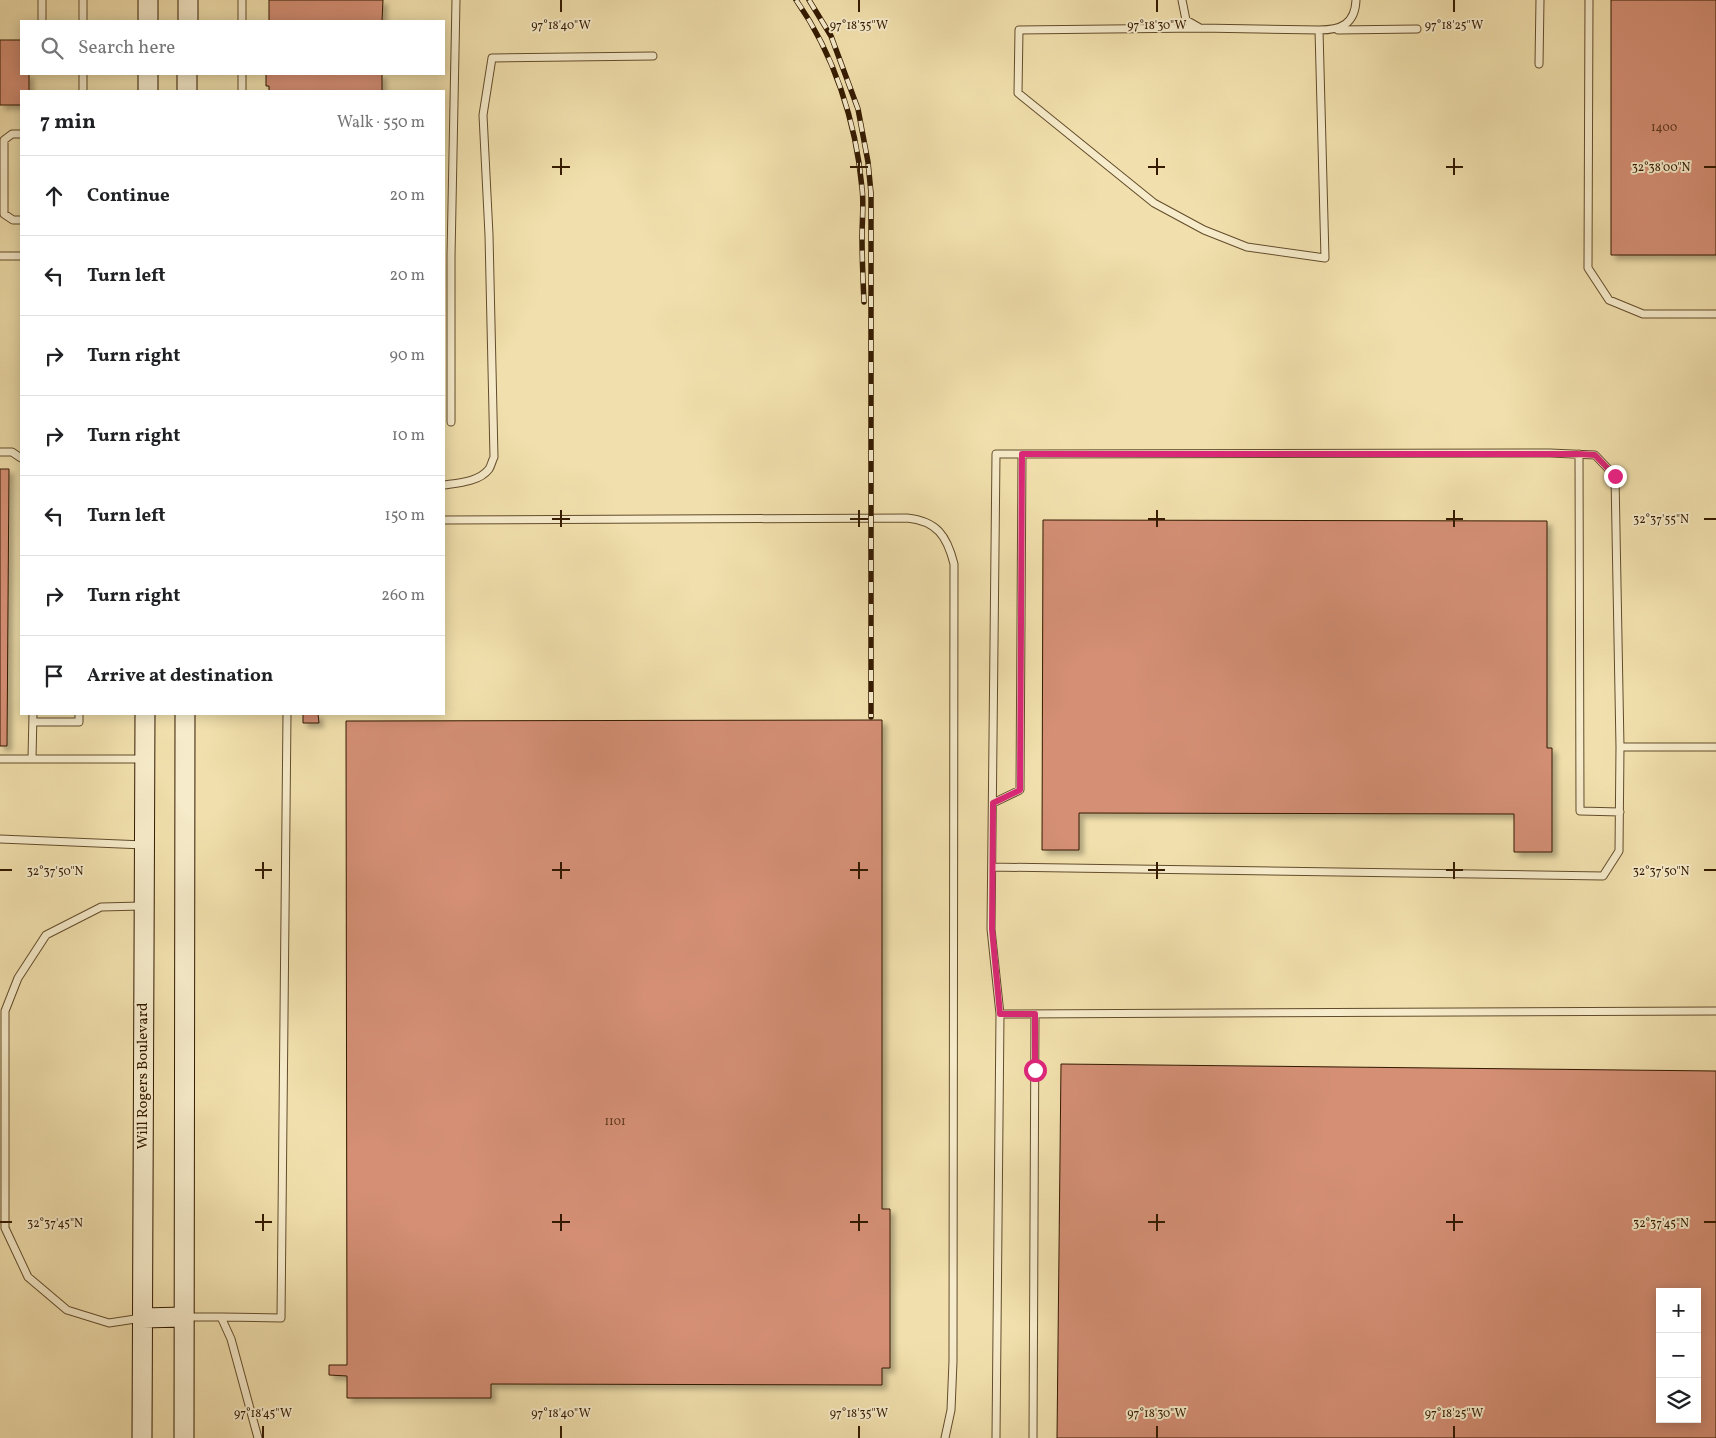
<!DOCTYPE html>
<meta charset="utf-8">
<style>
:root{--surface:#fff;--page:#f6f6f6;--text:#202124;--muted:#757577;--line:#e0e0e0}
body{margin:0;font-family:Vollkorn,serif;background:var(--page);color:var(--text)}
.controls{position:absolute;right:15px;bottom:15px;display:grid;overflow:hidden;border-radius:0px;box-shadow:0 2px 12px #0003}
.controls button{width:45px;height:45px;display:grid;place-items:center;padding:0;border:0;border-bottom:1px solid var(--line);background:var(--surface);color:var(--text);font:25px sans-serif}
.stop{position:absolute;width:15px;height:15px;margin:-11px;border:4px solid #db2777;border-radius:50%;background:#fff}
.stop.end{background:#db2777;border-color:#fff;box-shadow:0 1px 5px #0008}
.list{margin:0;padding:0;list-style:none}
h2{display:flex;justify-content:space-between;align-items:center;height:65px;margin:0;padding:0 20px;font-size:21px}
h2 small{font-size:16px;font-weight:400;color:var(--muted)}
.list li{display:grid;grid-template-columns:32px 1fr auto;gap:15px;align-items:center;box-sizing:border-box;height:80px;padding:0 20px;border-top:1px solid var(--line)}
.list b{display:block;font-size:19px;white-space:nowrap}
.list em{font-size:16px;font-style:normal;color:var(--muted)}
.icon{flex:none;width:28px;height:28px;fill:none;stroke:currentColor;stroke-width:2;stroke-linecap:round;stroke-linejoin:round}
.map{position:relative;flex:none;width:1716px;height:1438px;overflow:hidden}
.search{position:absolute;background:var(--surface);box-shadow:0 2px 12px #0003;left:20px;top:20px;width:425px;height:55px;display:flex;align-items:center;gap:12px;box-sizing:border-box;padding:0 18px;border-radius:0px;color:var(--muted);font-size:19px}
.panel{position:absolute;background:var(--surface);box-shadow:0 2px 12px #0003;left:20px;top:90px;width:425px;height:625px;border-radius:0px}
.map>svg:first-child{display:block}
.building{fill:#d48f75;stroke:#341a00;fill-rule:evenodd;filter:url(#shadow)}
.lines{fill:none;stroke-linecap:round;stroke-linejoin:round}
.service-casing{stroke:#634c2b;stroke-width:9}
.secondary-casing{stroke:#341a00;stroke-width:21}
.service{stroke:#f6ebca;stroke-width:7}
.secondary{stroke:#f6ebca;stroke-width:19}
.rail-casing{stroke:#341a00;stroke-width:5.5}
.rail{stroke:#f6ebca;stroke-width:4;stroke-dasharray:11;stroke-linecap:butt}
.route{stroke:#db2777;stroke-width:6}
.ticks{fill:none;stroke:#341a00;stroke-width:2}
.labels{text-anchor:middle;dominant-baseline:central;stroke-width:4;stroke-linejoin:round;paint-order:stroke}
.number-label{font-size:12px;fill:#5c371d}
.street-label{font-size:15px;fill:#341a00;stroke:#f6ebca}
.ticks-label{font-size:12px;text-anchor:middle;fill:#341a00;stroke:#f6ebca;stroke-width:4;stroke-linejoin:round;paint-order:stroke}
</style>
<div class="map">
<svg width="1716" height="1438" viewBox="0 0 1716 1438">
<defs>
<filter id="shadow"><feDropShadow dx="4.5" dy="4.5" stdDeviation="2.5" flood-color="#0004"/></filter>
</defs>
<rect width="100%" height="100%" fill="#f1e0ad"/>
<filter id="stains"><feTurbulence type="fractalNoise" baseFrequency=".004" numOctaves="4"/><feColorMatrix values="0 0 0 0 .2 0 0 0 0 .09 0 0 0 0 .02 0 0 0 .5 -.17"/></filter>
<radialGradient id="worn" r=".72"><stop offset=".6" stop-color="#630" stop-opacity="0"/><stop offset="1" stop-color="#630" stop-opacity=".3"/></radialGradient>
<path class="building" d="M 269,0 L 383,0 L 382,21 L 269,21 Z
M 1611,0 L 1716,0 L 1716,255 L 1611,255 Z
M 0,40 L 21,40 L 21,74 L 29,74 L 29,91 L 21,91 L 21,105 L 0,105 Z
M 266,74 L 382,74 L 382,91 L 269,91 L 269,86 L 266,86 Z
M 0,469 L 9,469 L 7,746 L 0,746 Z
M 1043,520 L 1547,521 L 1547,748 L 1552,748 L 1552,852 L 1514,852 L 1514,814 L 1079,813 L 1079,850 L 1042,850 Z
M 303,714 L 318,714 L 319,723 L 303,723 Z
M 882,720 L 882,1209 L 890,1209 L 890,1368 L 882,1368 L 882,1385 L 491,1384 L 491,1398 L 347,1398 L 347,1376 L 329,1375 L 329,1365 L 347,1365 L 346,721 Z
M 1061,1064 L 1716,1071 L 1716,1438 L 1057,1438 ZM 1660,1292 L 1697,1292 L 1697,1419 L 1660,1419 Z"/>
<g class="lines">
<g class="service-casing">
<path id="service" d="M 42,0 L 42,19
M 83,0 L 83,21
M 1182,0 L 1186,20 L 1200,28 L 1319,30 C 1341,30 1355,24 1356,0
M 1589,0 L 1588,268 L 1609,300 L 1643,314 L 1716,314
M 242,21 L 242,0
M 1200,28 L 1019,30 L 1018,93 L 1154,203 L 1204,230 L 1247,247 L 1325,258 L 1319,30
M 1338,30 L 1417,29
M 1539,64 L 1540,0
M 83,74 L 83,91
M 242,91 L 242,74
M 21,134 L 12,134 L 4,140 L 4,214 L 13,220 L 21,220
M 0,256 L 21,256
M 451,422 L 451,256 L 456,0
M 0,452 L 12,452 L 21,458
M 1579,454 L 1580,811 L 1620,812
M 444,485 C 458,483 479,482 489,469 C 491,466 492,461 494,457 L 489,235 L 483,115 L 492,58 L 653,56
M 444,520 L 907,518 C 937,521 947,536 954,564 L 953,1361 L 951,1410 L 945,1438
M 33,722 L 79,722 L 79,714
M 32,758 L 33,714
M 0,759 L 145,759
M 993,803 L 1020,790 L 1022,454
M 0,839 L 144,845
M 992,867 L 1603,876 L 1619,851 L 1620,747
M 1000,1014 L 991,929 L 996,454 L 1550,453 L 1595,455 L 1615,476 L 1620,747 L 1716,747
M 184,1317 L 221,1317 L 231,1339 L 258,1438
M 221,1317 L 281,1318 L 287,714
M 142,1318 L 109,1323 L 67,1310 L 28,1277 L 5,1228 L 5,1011 L 18,978 L 46,935 L 101,907 L 142,906
M 996,1438 L 1000,1014 L 1716,1011
M 1033,1438 L 1035,1014"/>
</g>
<g class="secondary-casing">
<path id="secondary" d="M 148,21 L 148,0
M 188,21 L 188,0
M 148,91 L 148,74
M 187,91 L 187,74
M 142,1318 L 184,1317
M 142,1438 L 145,714
M 184,1438 L 185,714"/>
</g>
<use href="#service" class="service"/>
<use href="#secondary" class="secondary"/>
<g class="rail-casing">
<path id="rail" d="M 796,0 C 834,54 856,122 862,188 C 864,204 862,221 862,237 C 862,259 863,280 864,302
M 809,0 L 831,36 L 858,109 L 868,162 L 871,193 L 871,717"/>
</g>
<use href="#rail" class="rail"/>
</g>
<g class="lines">
<path class="route" d="M 1035,1070 L 1035,1014 L 1000,1014 L 992,929 L 993,803 L 1020,790 L 1022,454 L 1579,454 L 1595,455 L 1615,476"/>
</g>
<path class="ticks" d="M 561,0 L 561,12M 859,0 L 859,12M 1157,0 L 1157,12M 1454,0 L 1454,12M 561,158 L 561,175M 859,158 L 859,175M 1157,158 L 1157,175M 1454,158 L 1454,175M 552,167 L 570,167M 850,167 L 868,167M 1148,167 L 1165,167M 1446,167 L 1463,167M 1704,167 L 1716,167M 561,510 L 561,527M 859,510 L 859,527M 1157,510 L 1157,527M 1454,510 L 1454,527M 552,519 L 570,519M 850,519 L 868,519M 1148,519 L 1165,519M 1446,519 L 1463,519M 1704,519 L 1716,519M 263,862 L 263,879M 561,862 L 561,879M 859,862 L 859,879M 1157,862 L 1157,879M 1454,862 L 1454,879M 0,870 L 12,870M 255,870 L 272,870M 552,870 L 570,870M 850,870 L 868,870M 1148,870 L 1165,870M 1446,870 L 1463,870M 1704,870 L 1716,870M 263,1214 L 263,1231M 561,1214 L 561,1231M 859,1214 L 859,1231M 1157,1214 L 1157,1231M 1454,1214 L 1454,1231M 0,1222 L 12,1222M 255,1222 L 272,1222M 552,1222 L 570,1222M 850,1222 L 868,1222M 1148,1222 L 1165,1222M 1446,1222 L 1463,1222M 1704,1222 L 1716,1222M 263,1426 L 263,1438M 561,1426 L 561,1438M 859,1426 L 859,1438M 1157,1426 L 1157,1438M 1454,1426 L 1454,1438"/>
<g class="labels">
<g class="number-label">
<text x="1664" y="128">1400</text>
<text x="615" y="1122">1101</text>
</g>
<g class="street-label">
<text transform="translate(143 1076) rotate(-90)">Will Rogers Boulevard</text>
</g>
</g>
<g class="ticks-label">
<text x="561" y="29">97°18'40"W</text>
<text x="859" y="29">97°18'35"W</text>
<text x="1157" y="29">97°18'30"W</text>
<text x="1454" y="29">97°18'25"W</text>
<text x="1661" y="171">32°38'00"N</text>
<text x="1661" y="523">32°37'55"N</text>
<text x="55" y="875">32°37'50"N</text>
<text x="1661" y="875">32°37'50"N</text>
<text x="55" y="1227">32°37'45"N</text>
<text x="1661" y="1227">32°37'45"N</text>
<text x="263" y="1417">97°18'45"W</text>
<text x="561" y="1417">97°18'40"W</text>
<text x="859" y="1417">97°18'35"W</text>
<text x="1157" y="1417">97°18'30"W</text>
<text x="1454" y="1417">97°18'25"W</text>
</g>
<rect width="100%" height="100%" filter="url(#stains)"/>
<rect width="100%" height="100%" fill="url(#worn)"/>
</svg>
<div class="controls">
<button>+</button>
<button>−</button>
<button><svg class="icon" aria-label="layers" viewBox="0 0 24 24"><path d="M12 4l9 5-9 5-9-5zM3 14l9 5 9-5"/></svg></button>
</div>
<div class="stop" style="left:1035px;top:1070px"></div>
<div class="stop end" style="left:1615px;top:476px"></div>
<div class="search"><svg class="icon" aria-label="search" viewBox="0 0 24 24"><circle cx="10" cy="10" r="6"/><path d="M15 15l6 6"/></svg>Search here</div>
<section class="panel">
<h2>7 min<small>Walk · 550 m</small></h2>
<ul class="list">
<li><svg class="icon" aria-label="ahead" viewBox="0 0 24 24"><path d="M12 20V5M6 11l6-6 6 6"/></svg><div><b>Continue</b></div><em>20 m</em></li>
<li><svg class="icon" aria-label="left" viewBox="0 0 24 24"><path d="M17 20v-9H6M10 6l-5 5 5 5"/></svg><div><b>Turn left</b></div><em>20 m</em></li>
<li><svg class="icon" aria-label="right" viewBox="0 0 24 24"><path d="M7 20v-9h11M14 6l5 5-5 5"/></svg><div><b>Turn right</b></div><em>90 m</em></li>
<li><svg class="icon" aria-label="right" viewBox="0 0 24 24"><path d="M7 20v-9h11M14 6l5 5-5 5"/></svg><div><b>Turn right</b></div><em>10 m</em></li>
<li><svg class="icon" aria-label="left" viewBox="0 0 24 24"><path d="M17 20v-9H6M10 6l-5 5 5 5"/></svg><div><b>Turn left</b></div><em>150 m</em></li>
<li><svg class="icon" aria-label="right" viewBox="0 0 24 24"><path d="M7 20v-9h11M14 6l5 5-5 5"/></svg><div><b>Turn right</b></div><em>260 m</em></li>
<li><svg class="icon" aria-label="arrive" viewBox="0 0 24 24"><path d="M6 21V4h12l-3 4 3 4H6"/></svg><div><b>Arrive at destination</b></div></li>
</ul>
</section>
</div>
